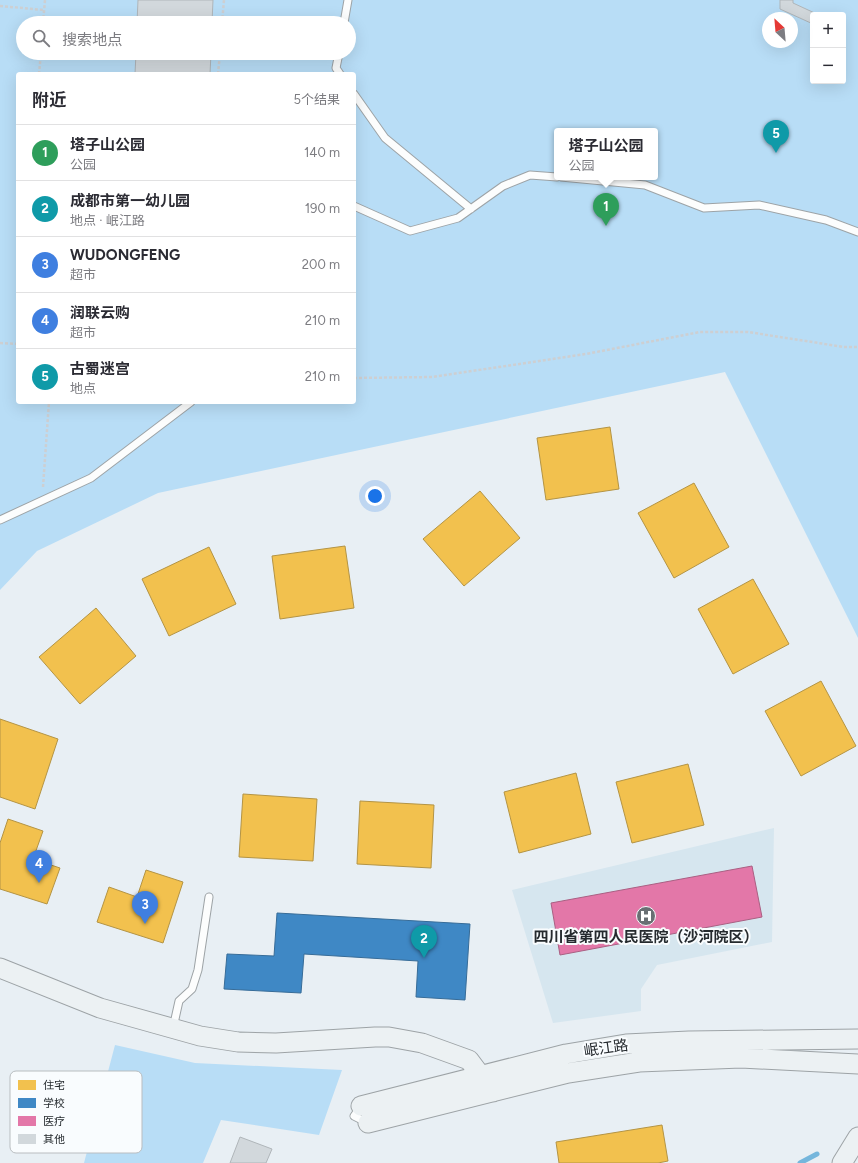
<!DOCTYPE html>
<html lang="zh">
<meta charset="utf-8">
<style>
:root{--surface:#fff;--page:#f2f2f3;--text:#2b2b33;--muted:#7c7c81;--line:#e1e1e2;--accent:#1a73e8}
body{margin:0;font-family:Figtree,"Noto Sans SC",sans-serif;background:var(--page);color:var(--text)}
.controls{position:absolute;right:12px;top:12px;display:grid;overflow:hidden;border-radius:4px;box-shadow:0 4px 16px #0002}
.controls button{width:36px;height:36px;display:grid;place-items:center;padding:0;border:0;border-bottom:1px solid var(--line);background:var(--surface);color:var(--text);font:20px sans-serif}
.compass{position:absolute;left:762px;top:12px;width:36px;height:36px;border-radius:50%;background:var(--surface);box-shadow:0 4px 16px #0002;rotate:334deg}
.you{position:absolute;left:375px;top:496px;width:14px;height:14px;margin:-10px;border:3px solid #fff;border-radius:50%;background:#1a73e8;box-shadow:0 0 0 6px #1a73e833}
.badge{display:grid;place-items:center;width:26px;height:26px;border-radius:50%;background:var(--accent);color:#fff;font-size:13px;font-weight:700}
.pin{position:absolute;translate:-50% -33px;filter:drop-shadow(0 1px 2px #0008)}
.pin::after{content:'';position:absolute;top:21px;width:14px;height:12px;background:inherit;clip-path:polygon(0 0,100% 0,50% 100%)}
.popup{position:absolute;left:554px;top:128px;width:104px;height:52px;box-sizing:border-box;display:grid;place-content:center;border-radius:4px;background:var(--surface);filter:drop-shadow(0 1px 3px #0005);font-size:13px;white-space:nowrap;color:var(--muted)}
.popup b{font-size:15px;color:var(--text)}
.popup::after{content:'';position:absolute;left:50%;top:100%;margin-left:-8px;border:8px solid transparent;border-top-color:var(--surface)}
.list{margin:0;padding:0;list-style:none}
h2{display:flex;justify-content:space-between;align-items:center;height:52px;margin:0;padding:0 16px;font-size:17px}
h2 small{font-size:13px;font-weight:400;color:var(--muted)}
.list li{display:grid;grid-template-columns:26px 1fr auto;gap:12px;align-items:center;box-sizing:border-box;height:56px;padding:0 16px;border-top:1px solid var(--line)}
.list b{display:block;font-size:15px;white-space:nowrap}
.list p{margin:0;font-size:13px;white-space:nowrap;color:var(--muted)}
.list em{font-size:13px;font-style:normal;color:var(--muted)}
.icon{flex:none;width:22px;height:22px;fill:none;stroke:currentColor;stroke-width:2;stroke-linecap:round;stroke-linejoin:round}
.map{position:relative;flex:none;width:858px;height:1163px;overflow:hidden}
.search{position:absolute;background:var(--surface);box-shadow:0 4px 16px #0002;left:16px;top:16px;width:340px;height:44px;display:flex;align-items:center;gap:10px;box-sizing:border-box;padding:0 14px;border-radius:22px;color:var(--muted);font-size:15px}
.panel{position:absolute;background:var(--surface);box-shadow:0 4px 16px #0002;left:16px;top:72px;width:340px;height:332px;border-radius:4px}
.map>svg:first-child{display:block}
.built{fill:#d6e6ef}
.green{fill:#b8ddf6;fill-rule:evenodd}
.homes{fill:#f2c14e;stroke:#b49444}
.schools{fill:#3f88c5;stroke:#376c98}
.health{fill:#e377a8;stroke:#aa6083}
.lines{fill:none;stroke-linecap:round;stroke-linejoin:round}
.stream{stroke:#75b6dc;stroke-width:5}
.building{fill:#d2d8dc;stroke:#afb5b9}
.lane-casing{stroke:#9da3a6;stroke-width:9}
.secondary-casing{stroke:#9da3a6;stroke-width:21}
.path{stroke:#cdcfd2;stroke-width:2.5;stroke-dasharray:3 2;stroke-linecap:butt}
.lane{stroke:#fcfdfd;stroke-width:7}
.secondary{stroke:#ecf1f3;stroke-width:19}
.labels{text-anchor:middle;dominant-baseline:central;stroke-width:4;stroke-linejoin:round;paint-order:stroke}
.poi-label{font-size:15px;font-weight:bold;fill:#252a2e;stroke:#f9fcfe}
.street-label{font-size:15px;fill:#252a2e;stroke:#f9fcfe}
.key{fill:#f9fcfe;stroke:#b9bdc0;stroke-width:1}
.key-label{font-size:11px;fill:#252a2e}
</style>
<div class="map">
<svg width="858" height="1163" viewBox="0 0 858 1163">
<rect width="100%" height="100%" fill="#e8eff4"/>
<path class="built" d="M 774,828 L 772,942 L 657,965 L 641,989 L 641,1011 L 553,1023 L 512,890 Z"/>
<path class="green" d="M 0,0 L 858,0 L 858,638 L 725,372 L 158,493 L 37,551 L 0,590 ZM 813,15 L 843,15 L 843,81 L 813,81 ZM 768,18 L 792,18 L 792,42 L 768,42 ZM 23,23 L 349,23 L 349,53 L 23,53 ZM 18,74 L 354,74 L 354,402 L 18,402 ZM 557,131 L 655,131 L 655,177 L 557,177 Z
M 115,1045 L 195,1063 L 342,1070 L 319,1135 L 221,1120 L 203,1163 L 84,1163 Z"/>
<path class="homes" d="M 610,427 L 619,489 L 546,500 L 537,438 Z
M 694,483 L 729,547 L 674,578 L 638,513 Z
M 480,491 L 520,538 L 464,586 L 423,539 Z
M 345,546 L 354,608 L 280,619 L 272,556 Z
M 209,547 L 236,604 L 169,636 L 142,579 Z
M 753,579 L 789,644 L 733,674 L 698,609 Z
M 96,608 L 136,656 L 80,704 L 39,657 Z
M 821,681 L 856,746 L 801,776 L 765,711 Z
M 0,719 L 58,739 L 35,809 L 0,797 Z
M 688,764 L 704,825 L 632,843 L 616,782 Z
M 576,773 L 591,834 L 519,853 L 504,792 Z
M 243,794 L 317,799 L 313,861 L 239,857 Z
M 360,801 L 434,805 L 431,868 L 357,864 Z
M 8,819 L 43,831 L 33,859 L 60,868 L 47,904 L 0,889 L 0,843 Z
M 146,870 L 183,882 L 163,943 L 97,922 L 109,887 L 137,897 Z
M 662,1125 L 668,1161 L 658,1163 L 559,1163 L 556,1142 Z"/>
<path class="schools" d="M 277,913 L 470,924 L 465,1000 L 416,997 L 418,961 L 304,954 L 301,993 L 224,989 L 227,954 L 274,956 Z"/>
<path class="health" d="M 752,866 L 762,917 L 560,955 L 551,903 Z"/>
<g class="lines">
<path class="stream" d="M 800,1163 L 817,1154"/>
</g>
<path class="building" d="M 138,0 L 213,0 L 212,23 L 137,23 Z
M 780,0 L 793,0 L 793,3 L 819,15 L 813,15 L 813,24 L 780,9 Z
M 136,53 L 211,53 L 210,74 L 135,74 Z
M 240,1137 L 272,1149 L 266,1163 L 230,1163 Z"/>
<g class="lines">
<g class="lane-casing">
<path id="lane" d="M 344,23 L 348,0
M 339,53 L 336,68 L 340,74
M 354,94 L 385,138 L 471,209
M 561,177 L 645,185 L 704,208 L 759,205 L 826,220 L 858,232
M 354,206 L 410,231 L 458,218 L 503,186 L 530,175 L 557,177
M 0,520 L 91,478 L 191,402
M 173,1028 L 179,1001 L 192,989 L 198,970 L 209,897
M 361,1106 L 354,1116 L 368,1123"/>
</g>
<g class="secondary-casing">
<path id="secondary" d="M 0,968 L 100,1008 L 200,1036 L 238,1042 L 276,1043 L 375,1037 L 389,1037 L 422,1043 L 469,1060 L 493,1092
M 361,1106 L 566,1054 L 626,1044 L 689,1041 L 858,1039
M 368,1123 L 568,1073 L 639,1062 L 741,1058 L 858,1064
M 842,1163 L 858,1137"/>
</g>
<path class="path" d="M 0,6 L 44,10
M 43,23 L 45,0
M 222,23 L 224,0
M 39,74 L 41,53
M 218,74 L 220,53
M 0,343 L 18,344
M 354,378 L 432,377 L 586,354 L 700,332 L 748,332 L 844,347 L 858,347
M 43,487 L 49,402"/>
<use href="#lane" class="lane"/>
<use href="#secondary" class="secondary"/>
</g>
<defs>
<g id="hospital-disc" transform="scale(1)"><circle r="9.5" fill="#696f73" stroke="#f9fcfe"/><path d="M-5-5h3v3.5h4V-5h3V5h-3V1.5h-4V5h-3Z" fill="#fff"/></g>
</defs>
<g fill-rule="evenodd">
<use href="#hospital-disc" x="646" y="916"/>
</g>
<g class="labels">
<g class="poi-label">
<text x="646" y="937">四川省第四人民医院（沙河院区）</text>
</g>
<g class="street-label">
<text transform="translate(606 1048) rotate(-8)">岷江路</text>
</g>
</g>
<rect x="10" y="1071" width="132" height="82" rx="6" class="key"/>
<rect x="18" y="1080" width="18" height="10" fill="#f2c14e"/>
<rect x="18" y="1098" width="18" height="10" fill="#3f88c5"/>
<rect x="18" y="1116" width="18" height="10" fill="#e377a8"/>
<rect x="18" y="1134" width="18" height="10" fill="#d2d8dc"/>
<g class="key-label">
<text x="43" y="1089">住宅</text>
<text x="43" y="1107">学校</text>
<text x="43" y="1125">医疗</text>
<text x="43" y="1143">其他</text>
</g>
</svg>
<div class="controls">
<button>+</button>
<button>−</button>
</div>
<svg class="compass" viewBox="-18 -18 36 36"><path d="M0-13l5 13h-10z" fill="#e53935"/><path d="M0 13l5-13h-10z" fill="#7c7c81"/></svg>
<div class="you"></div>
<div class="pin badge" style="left:606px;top:226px;background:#2e9e5b">1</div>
<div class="popup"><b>塔子山公园</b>公园</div>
<div class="pin badge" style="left:424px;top:958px;background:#0f9aa8">2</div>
<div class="pin badge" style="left:145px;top:924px;background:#3f7fe0">3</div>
<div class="pin badge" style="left:39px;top:883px;background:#3f7fe0">4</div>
<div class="pin badge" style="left:776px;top:153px;background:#0f9aa8">5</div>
<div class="search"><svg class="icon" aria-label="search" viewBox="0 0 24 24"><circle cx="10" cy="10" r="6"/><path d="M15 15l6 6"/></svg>搜索地点</div>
<section class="panel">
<h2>附近<small>5个结果</small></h2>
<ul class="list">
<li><span class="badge" style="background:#2e9e5b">1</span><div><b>塔子山公园</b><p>公园</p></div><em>140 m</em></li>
<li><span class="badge" style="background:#0f9aa8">2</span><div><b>成都市第一幼儿园</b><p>地点 · 岷江路</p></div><em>190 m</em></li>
<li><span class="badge" style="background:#3f7fe0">3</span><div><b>WUDONGFENG</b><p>超市</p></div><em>200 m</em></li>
<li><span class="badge" style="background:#3f7fe0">4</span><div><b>润联云购</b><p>超市</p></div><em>210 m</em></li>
<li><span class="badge" style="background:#0f9aa8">5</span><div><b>古蜀迷宫</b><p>地点</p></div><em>210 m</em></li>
</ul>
</section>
</div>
